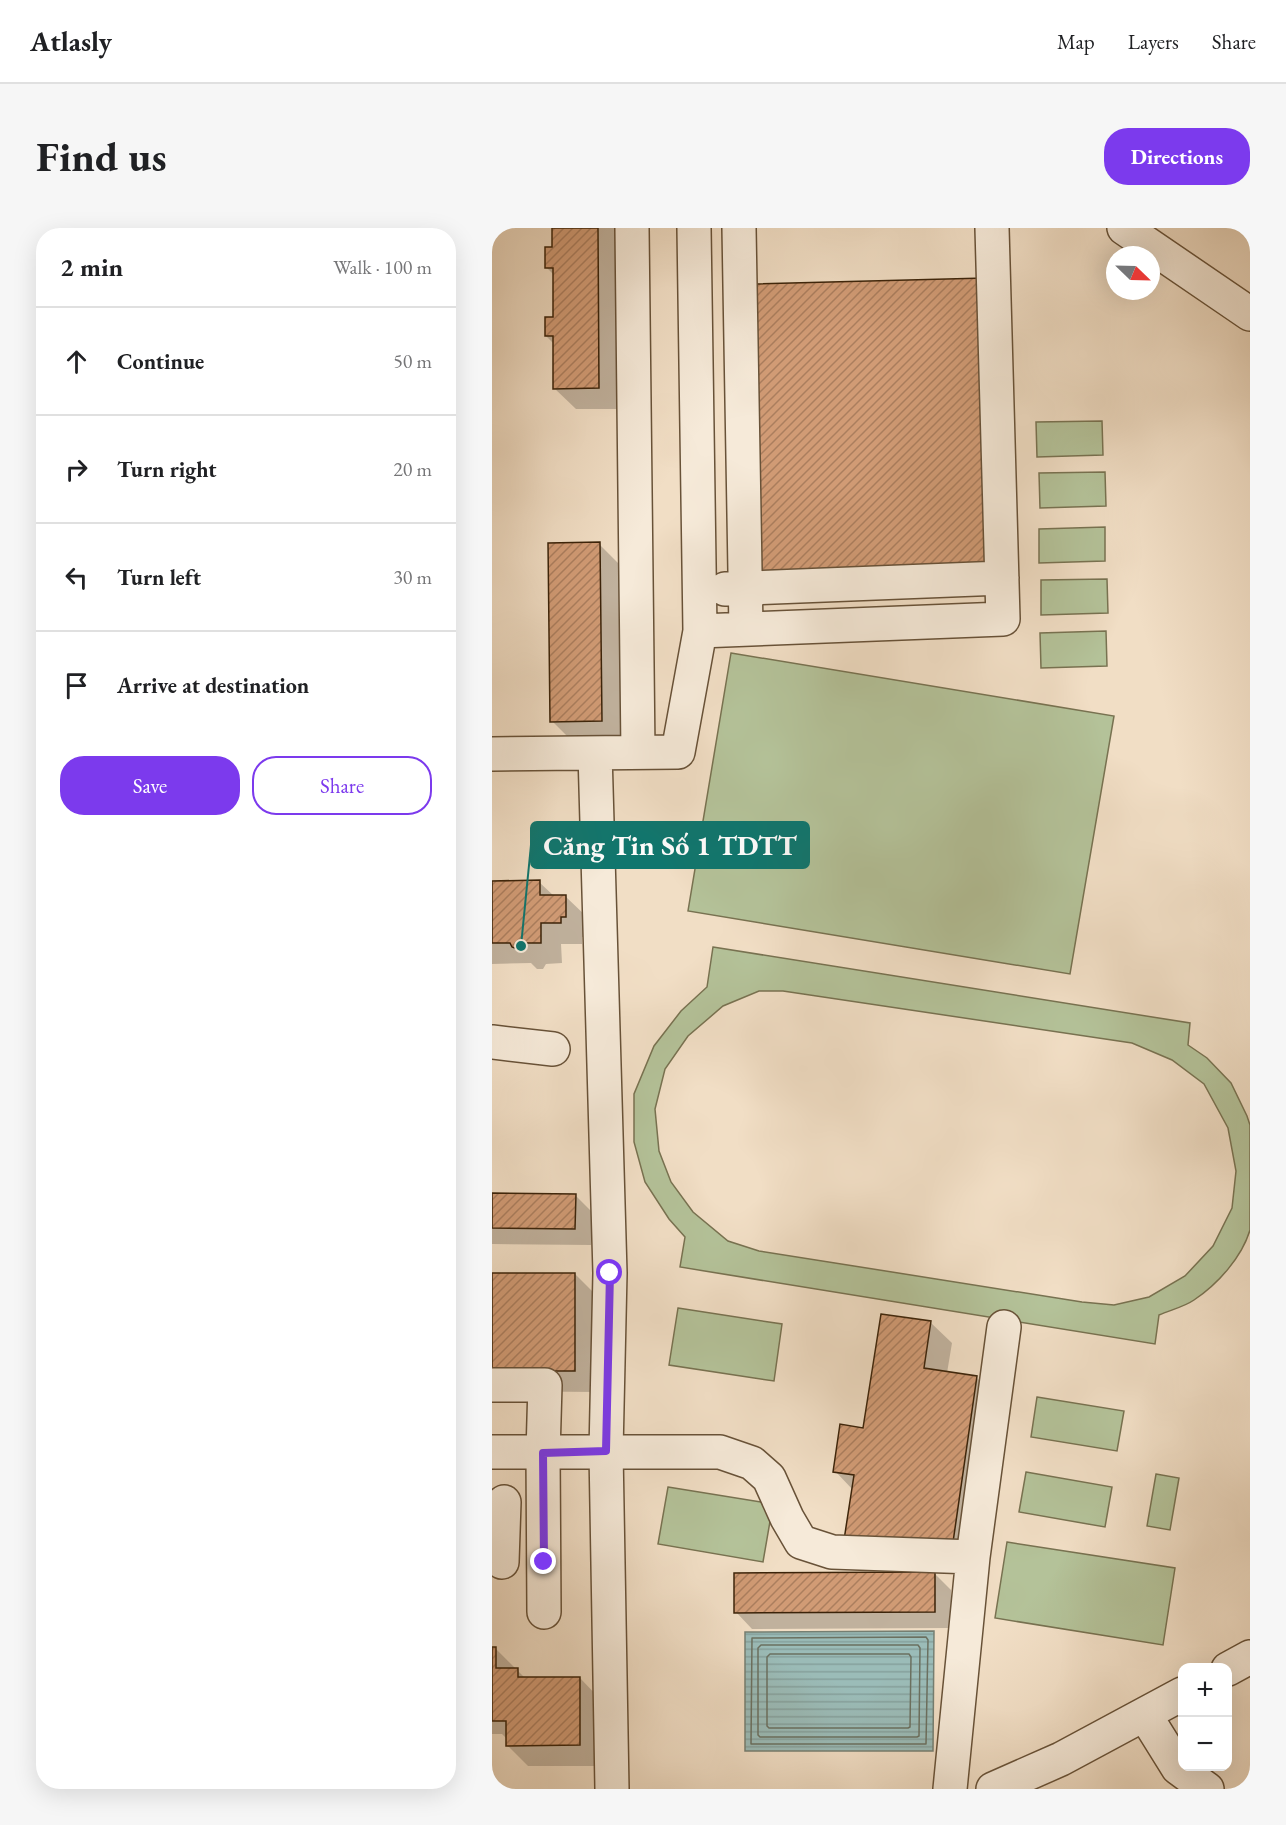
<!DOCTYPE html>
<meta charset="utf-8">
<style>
:root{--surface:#fff;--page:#f6f6f6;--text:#202124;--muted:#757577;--line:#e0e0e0;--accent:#7c3aed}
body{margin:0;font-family:"EB Garamond",serif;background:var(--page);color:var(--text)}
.controls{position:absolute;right:18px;bottom:18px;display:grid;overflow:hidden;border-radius:12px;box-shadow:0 6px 24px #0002}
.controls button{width:54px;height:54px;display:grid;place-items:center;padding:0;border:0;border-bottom:2px solid var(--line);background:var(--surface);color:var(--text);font:30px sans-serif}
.compass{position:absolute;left:614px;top:18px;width:54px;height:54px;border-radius:50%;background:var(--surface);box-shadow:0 6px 24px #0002;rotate:113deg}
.stop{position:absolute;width:18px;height:18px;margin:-14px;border:4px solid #7c3aed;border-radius:50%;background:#fff}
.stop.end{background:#7c3aed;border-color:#fff;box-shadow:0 2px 6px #0008}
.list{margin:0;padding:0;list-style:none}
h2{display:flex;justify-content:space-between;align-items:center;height:78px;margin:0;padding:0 24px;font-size:26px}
h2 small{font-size:20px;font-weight:400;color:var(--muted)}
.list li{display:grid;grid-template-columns:39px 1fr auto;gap:18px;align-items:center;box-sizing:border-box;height:108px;padding:0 24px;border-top:2px solid var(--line)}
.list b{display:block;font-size:22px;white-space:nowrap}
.list em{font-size:20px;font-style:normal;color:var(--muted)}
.actions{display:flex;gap:12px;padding:18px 24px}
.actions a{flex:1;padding:14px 0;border:2px solid var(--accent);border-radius:24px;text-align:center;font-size:21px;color:var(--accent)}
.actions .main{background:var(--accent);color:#fff}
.icon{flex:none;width:33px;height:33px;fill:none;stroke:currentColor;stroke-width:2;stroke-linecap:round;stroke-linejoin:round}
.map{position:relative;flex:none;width:758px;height:1561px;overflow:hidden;border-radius:24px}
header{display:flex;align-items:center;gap:36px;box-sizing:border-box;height:84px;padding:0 30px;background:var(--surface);border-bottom:2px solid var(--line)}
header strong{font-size:28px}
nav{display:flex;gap:33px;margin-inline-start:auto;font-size:21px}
.intro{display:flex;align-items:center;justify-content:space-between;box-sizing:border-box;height:144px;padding:0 36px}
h1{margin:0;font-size:42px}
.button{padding:15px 27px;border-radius:24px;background:var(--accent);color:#fff;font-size:21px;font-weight:700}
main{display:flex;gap:36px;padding:0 36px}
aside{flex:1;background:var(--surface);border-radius:24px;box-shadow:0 6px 24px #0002}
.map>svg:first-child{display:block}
.garden{fill:#b4c299;stroke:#787251;stroke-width:1.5;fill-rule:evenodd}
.water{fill:url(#water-rules);stroke:#757f72;stroke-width:1.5}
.shadow{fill:#0003}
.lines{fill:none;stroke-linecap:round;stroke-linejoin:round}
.shore{stroke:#6b7060;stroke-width:1.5}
.building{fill:url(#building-hatch);stroke:#3b2309;stroke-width:1.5}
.minor-casing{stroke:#685238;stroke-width:36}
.minor{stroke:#f6ead9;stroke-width:33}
.route{stroke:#7c3aed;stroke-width:8}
.leader{fill:none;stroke:#0f766e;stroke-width:2}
.callout-dot{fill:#0f766e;stroke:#f6ead9;stroke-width:2}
.callout{fill:#0f766e;stroke:#0f766e;stroke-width:2}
.callout-label{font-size:28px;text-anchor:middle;font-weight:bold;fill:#fff}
</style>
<header>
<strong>Atlasly</strong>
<nav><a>Map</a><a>Layers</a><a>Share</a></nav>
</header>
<div class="intro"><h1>Find us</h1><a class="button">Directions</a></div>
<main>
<aside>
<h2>2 min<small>Walk · 100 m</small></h2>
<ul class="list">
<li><svg class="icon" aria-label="ahead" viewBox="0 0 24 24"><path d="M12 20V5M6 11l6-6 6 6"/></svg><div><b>Continue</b></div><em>50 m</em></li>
<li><svg class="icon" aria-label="right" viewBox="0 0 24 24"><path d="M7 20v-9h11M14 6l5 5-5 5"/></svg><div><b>Turn right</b></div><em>20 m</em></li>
<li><svg class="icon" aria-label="left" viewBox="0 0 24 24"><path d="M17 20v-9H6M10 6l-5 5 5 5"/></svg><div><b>Turn left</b></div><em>30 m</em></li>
<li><svg class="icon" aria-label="arrive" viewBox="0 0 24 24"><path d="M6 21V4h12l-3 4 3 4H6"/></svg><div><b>Arrive at destination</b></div></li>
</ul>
<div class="actions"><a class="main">Save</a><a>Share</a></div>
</aside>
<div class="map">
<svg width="758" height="1561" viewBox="0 0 758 1561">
<defs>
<pattern id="water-rules" width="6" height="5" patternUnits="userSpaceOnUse" patternTransform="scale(1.5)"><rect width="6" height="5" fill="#9bbcb8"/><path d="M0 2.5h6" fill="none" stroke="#86a19d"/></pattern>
<pattern id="building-hatch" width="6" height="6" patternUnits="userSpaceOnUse" patternTransform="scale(1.5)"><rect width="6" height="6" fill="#d19b75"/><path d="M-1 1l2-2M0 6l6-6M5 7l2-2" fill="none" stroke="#ab7e5e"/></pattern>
</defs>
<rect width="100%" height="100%" fill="#f1dec5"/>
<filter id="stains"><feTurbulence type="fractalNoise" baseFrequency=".00333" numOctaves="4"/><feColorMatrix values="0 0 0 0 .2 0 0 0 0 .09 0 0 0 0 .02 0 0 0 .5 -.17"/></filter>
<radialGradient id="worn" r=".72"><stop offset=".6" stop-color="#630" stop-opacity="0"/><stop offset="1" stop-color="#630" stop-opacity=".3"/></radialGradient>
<path class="garden" d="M 610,193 L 611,227 L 545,229 L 544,194 Z
M 613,244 L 614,278 L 548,280 L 547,245 Z
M 613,299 L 613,333 L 547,335 L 547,301 Z
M 615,351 L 616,385 L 549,387 L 549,352 Z
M 614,403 L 615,438 L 549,440 L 548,405 Z
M 239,425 L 622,488 L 578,746 L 196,683 Z
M 221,719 L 698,795 L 696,817 L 715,830 L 739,855 L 755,888 L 758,897 L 758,1002 C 750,1029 726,1056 702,1072 C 692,1079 678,1082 667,1087 L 663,1116 L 188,1039 L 193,1009 L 177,991 L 153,954 L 142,914 L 142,866 L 162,818 L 189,783 L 215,759 ZM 267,763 L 291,763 L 640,815 L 680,832 L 712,856 L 736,900 L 744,943 L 740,980 L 721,1018 L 693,1048 L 657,1069 L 622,1077 L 590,1074 L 267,1023 L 236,1013 L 201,984 L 179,954 L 167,923 L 163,881 L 173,841 L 196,808 L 231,778 Z
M 186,1080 L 290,1096 L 282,1153 L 177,1137 Z
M 545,1169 L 632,1183 L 625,1223 L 539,1209 Z
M 534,1244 L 620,1259 L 613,1299 L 527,1284 Z
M 664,1246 L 687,1250 L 678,1302 L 655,1298 Z
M 176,1259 L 281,1276 L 271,1334 L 166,1316 Z
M 515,1314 L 683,1340 L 671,1417 L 503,1390 Z"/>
<path class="water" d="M 442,1403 L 441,1523 L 253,1523 L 253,1404 Z"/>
<path class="shadow" d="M 62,0 L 127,0 L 127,181 L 84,181 L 62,160 L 62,116 L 54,108 L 63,90 L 63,48 L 55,40 L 62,20 Z
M 107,316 L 128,337 L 131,513 L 81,514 L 60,493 Z
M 0,654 L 47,654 L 62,668 L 73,668 L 95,689 L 95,709 L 90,709 L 90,716 L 69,716 L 70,735 L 54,736 L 51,741 L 45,741 L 39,735 L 0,736 Z
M 0,966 L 83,967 L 100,984 L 99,1017 L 0,1016 Z
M 0,1046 L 83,1046 L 104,1067 L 104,1164 L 0,1163 Z
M 438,1094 L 460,1115 L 455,1145 L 485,1150 L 506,1171 L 480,1348 L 375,1333 L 361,1262 L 343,1243 L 373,1201 Z
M 443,1346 L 459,1362 L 459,1400 L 260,1401 L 244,1384 Z
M 0,1420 L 3,1420 L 34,1451 L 88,1450 L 109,1472 L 109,1538 L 36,1538 L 15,1517 L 15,1511 L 10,1506 L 0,1506 Z"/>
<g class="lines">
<path class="shore" d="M 434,1409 L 436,1412 L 434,1516 L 259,1516 L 260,1410 Z
M 269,1417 L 426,1417 L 428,1420 L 427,1508 L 425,1509 L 268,1509 L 266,1507 L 266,1420 Z
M 278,1426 L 417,1426 L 419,1429 L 418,1499 L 416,1500 L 277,1500 L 275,1498 L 275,1429 Z"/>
</g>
<path class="building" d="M 60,0 L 106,0 L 107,160 L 61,161 L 61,108 L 53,108 L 53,89 L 61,89 L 61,40 L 53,40 L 53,19 L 60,19 Z
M 493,50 L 499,340 L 269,345 L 264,56 Z
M 108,314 L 110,493 L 58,494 L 56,315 Z
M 48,652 L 48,667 L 74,667 L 74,689 L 69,689 L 69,695 L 49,695 L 49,715 L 33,715 L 29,721 L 25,721 L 20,719 L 18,715 L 0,715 L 0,653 Z
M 0,965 L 84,966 L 83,1001 L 0,1000 Z
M 0,1045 L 83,1045 L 83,1143 L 0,1143 Z
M 389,1086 L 439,1093 L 432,1140 L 485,1148 L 459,1328 L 352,1312 L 362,1247 L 341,1244 L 348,1196 L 371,1200 Z
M 443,1344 L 443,1384 L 242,1385 L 242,1345 Z
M 0,1419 L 4,1419 L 4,1440 L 26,1440 L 26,1449 L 88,1449 L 88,1517 L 14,1518 L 14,1493 L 0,1493 Z"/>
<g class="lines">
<g class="minor-casing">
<path id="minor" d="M 140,0 L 146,524
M 247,0 L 254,401
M 632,0 L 758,86
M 233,361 L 510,350
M 208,403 L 511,391 L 500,0
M 103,525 L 118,1045 L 114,1223 L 120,1561
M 0,526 L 186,524 L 208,403 L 202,0
M 0,814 L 61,821
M 0,1157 L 53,1157 L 51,1225 L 52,1384
M 0,1224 L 228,1224 L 260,1235 L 277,1250 L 295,1290 L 309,1314 L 340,1324 L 481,1329
M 10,1334 L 12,1274
M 736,1441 L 758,1429
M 653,1487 L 686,1540 L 715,1561
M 458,1561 L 481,1329 L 512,1099
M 501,1561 L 569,1531 L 690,1466"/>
</g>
<use href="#minor" class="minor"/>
</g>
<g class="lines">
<path class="route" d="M 52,1334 L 51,1225 L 114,1223 L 118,1045"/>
</g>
<path class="leader" d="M29 718L39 617"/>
<circle class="callout-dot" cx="29" cy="718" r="6"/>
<rect class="callout" x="39" y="594" width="278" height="46" rx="6"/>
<g class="callout-label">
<text x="178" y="627">Căng Tin Số 1 TDTT</text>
</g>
<rect width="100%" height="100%" filter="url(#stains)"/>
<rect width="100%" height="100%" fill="url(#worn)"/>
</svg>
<div class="controls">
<button>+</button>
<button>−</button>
</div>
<svg class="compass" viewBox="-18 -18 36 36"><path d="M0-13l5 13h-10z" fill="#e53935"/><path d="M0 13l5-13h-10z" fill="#757577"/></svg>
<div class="stop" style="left:118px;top:1045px"></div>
<div class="stop end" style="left:52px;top:1334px"></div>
</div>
</main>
